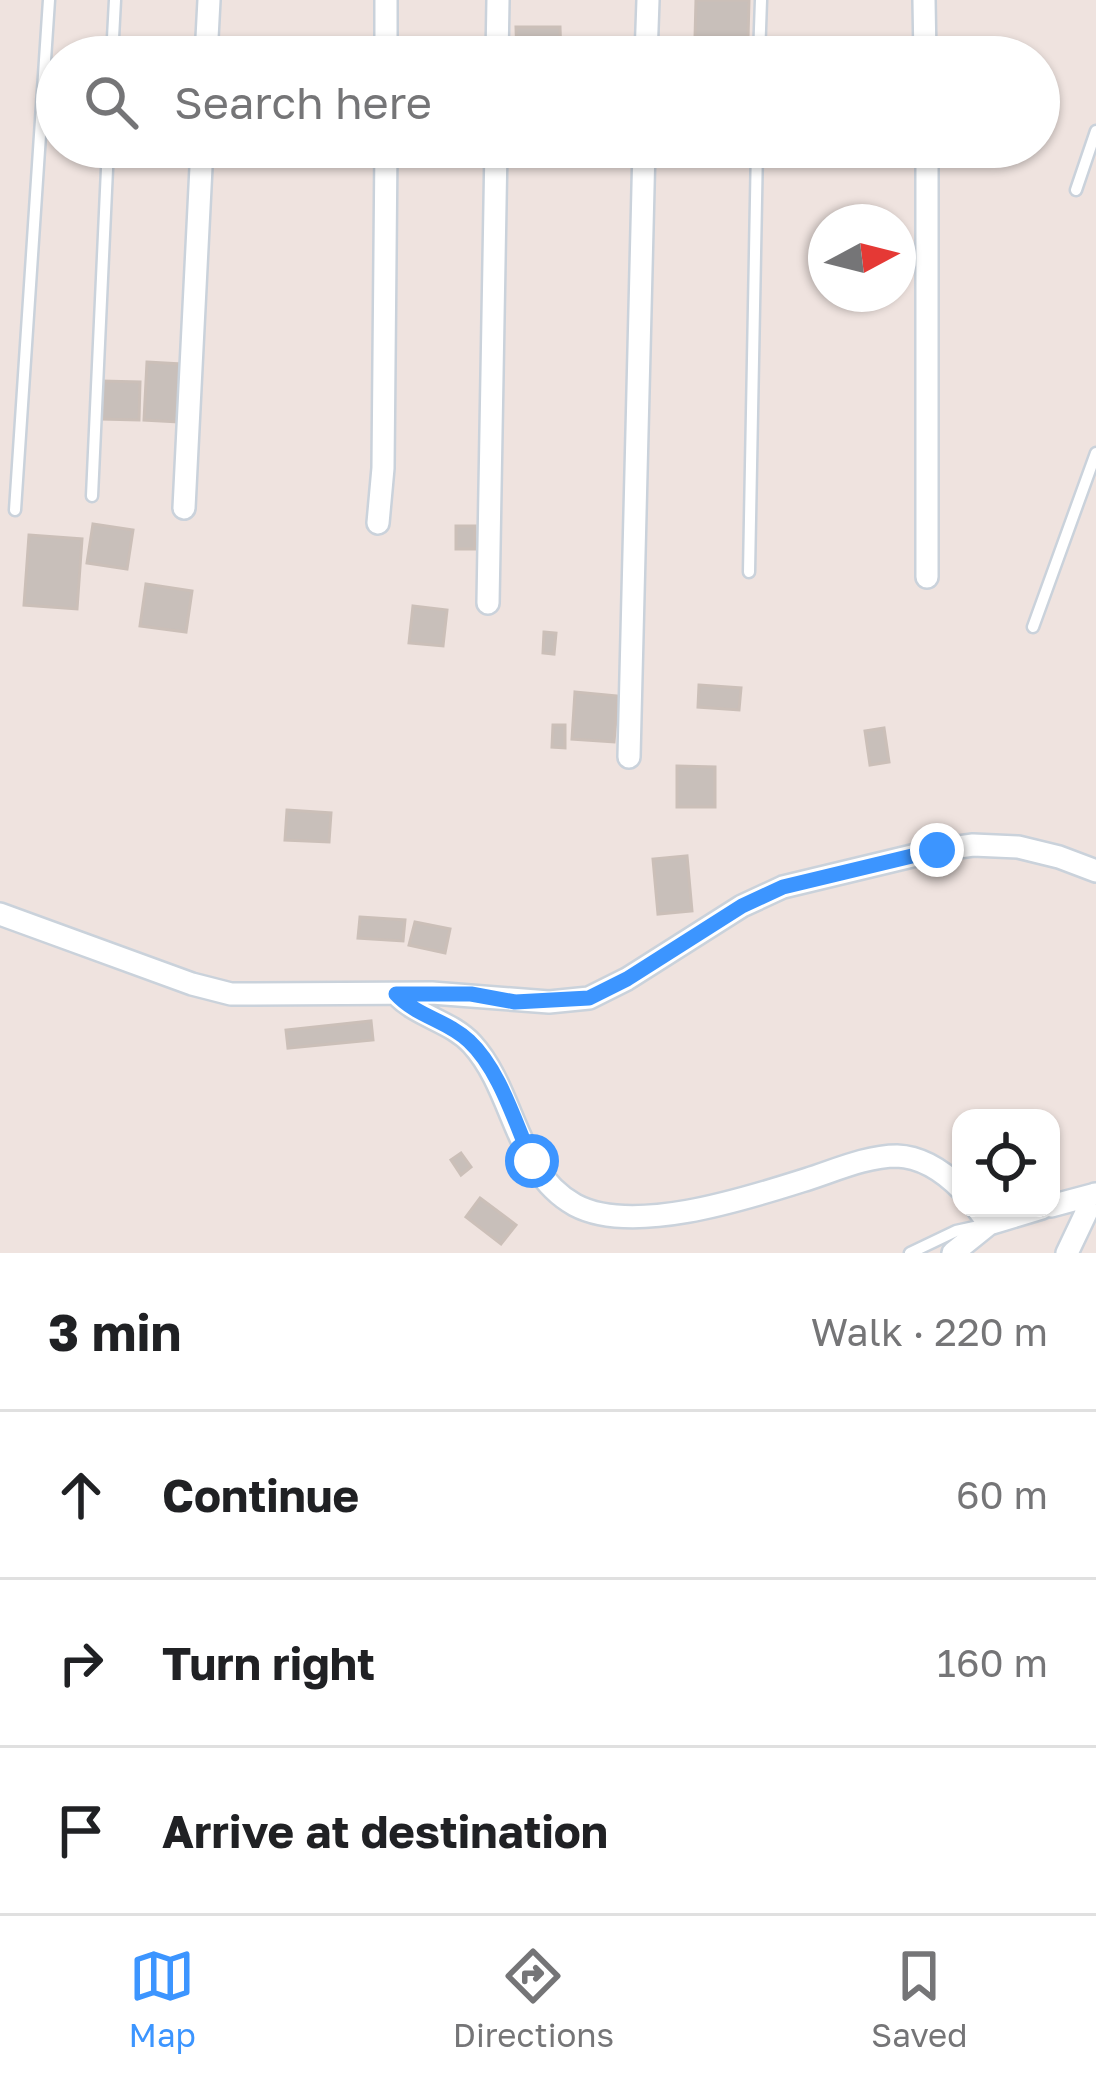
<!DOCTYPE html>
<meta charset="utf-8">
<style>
:root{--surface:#fff;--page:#f2f2f2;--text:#202124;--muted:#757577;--line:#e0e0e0;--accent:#3c95ff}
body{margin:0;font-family:"Golos Text",sans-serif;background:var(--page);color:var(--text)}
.controls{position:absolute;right:36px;bottom:36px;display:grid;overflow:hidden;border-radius:24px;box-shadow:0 3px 9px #0004}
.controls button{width:108px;height:108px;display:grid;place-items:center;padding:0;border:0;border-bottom:3px solid var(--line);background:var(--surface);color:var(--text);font:60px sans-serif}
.compass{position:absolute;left:808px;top:204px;width:108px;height:108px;border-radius:50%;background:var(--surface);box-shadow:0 3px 9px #0004;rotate:83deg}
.stop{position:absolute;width:36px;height:36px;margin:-27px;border:9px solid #3c95ff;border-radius:50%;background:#fff}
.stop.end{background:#3c95ff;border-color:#fff;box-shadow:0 3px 12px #0008}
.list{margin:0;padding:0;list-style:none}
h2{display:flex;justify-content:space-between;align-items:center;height:156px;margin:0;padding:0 48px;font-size:51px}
h2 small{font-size:39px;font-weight:400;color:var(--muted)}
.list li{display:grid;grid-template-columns:78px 1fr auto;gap:36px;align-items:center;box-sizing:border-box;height:168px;padding:0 48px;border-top:3px solid var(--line)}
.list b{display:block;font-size:45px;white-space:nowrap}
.list em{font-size:39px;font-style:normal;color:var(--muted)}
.icon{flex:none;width:66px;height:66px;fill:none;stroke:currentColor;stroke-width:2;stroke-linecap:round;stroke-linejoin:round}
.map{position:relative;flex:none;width:1096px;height:1253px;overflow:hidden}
.search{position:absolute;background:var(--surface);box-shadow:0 3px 9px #0004;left:36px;right:36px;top:36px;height:132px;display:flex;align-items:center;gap:30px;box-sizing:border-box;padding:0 42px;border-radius:66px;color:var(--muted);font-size:45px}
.sheet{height:660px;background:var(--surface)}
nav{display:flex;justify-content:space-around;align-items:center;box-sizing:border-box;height:168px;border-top:3px solid var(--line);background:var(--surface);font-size:33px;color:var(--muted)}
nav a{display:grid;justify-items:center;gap:6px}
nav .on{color:var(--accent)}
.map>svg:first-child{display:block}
.building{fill:#c8bfba;stroke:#cbbfb8;stroke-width:3}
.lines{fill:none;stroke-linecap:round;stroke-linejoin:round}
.lane-casing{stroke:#cad2db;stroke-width:15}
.street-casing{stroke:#cad2db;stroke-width:26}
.lane{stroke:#fff;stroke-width:10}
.street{stroke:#fff;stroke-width:21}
.route{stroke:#3c95ff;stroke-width:15}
</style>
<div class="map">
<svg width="1096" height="1253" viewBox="0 0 1096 1253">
<rect width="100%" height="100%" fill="#efe3df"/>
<path class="building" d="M 696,0 L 749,0 L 748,38 L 695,38 Z
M 516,27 L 560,27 L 561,57 L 517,57 Z
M 147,362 L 181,364 L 178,422 L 144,420 Z
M 101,381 L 140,382 L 139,420 L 101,419 Z
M 93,524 L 133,530 L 127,569 L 87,563 Z
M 456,526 L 475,526 L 475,549 L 456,549 Z
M 29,535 L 82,539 L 77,609 L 24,605 Z
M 146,584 L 192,591 L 186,632 L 140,626 Z
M 413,606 L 447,610 L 443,646 L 409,643 Z
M 544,632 L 556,633 L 554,654 L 543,653 Z
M 699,685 L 741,688 L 739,710 L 698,707 Z
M 575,692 L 618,696 L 614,742 L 572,739 Z
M 553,725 L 565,725 L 565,748 L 552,747 Z
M 884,728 L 889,762 L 870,765 L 865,731 Z
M 677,766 L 715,767 L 715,807 L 677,807 Z
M 287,810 L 331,813 L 329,842 L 285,840 Z
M 687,856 L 692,911 L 658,914 L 653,859 Z
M 360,917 L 405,920 L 403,941 L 358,938 Z
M 415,922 L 450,929 L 445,953 L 409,945 Z
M 371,1021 L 373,1040 L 288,1048 L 286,1030 Z
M 461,1153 L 471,1167 L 461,1175 L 451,1160 Z
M 480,1198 L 516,1225 L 501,1244 L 466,1217 Z"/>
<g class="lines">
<g class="lane-casing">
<path id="lane" d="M 112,57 L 115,0
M 759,57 L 761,0
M 1076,190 L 1096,131
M 92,496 L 108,147
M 15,510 L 49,0
M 749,572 L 757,147
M 1033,627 L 1096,453
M 910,1253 L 956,1231 L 979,1226"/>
</g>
<g class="street-casing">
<path id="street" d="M 924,0 L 925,57
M 206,57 L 209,0
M 386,57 L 386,0
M 497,57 L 498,0
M 646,57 L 648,0
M 927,147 L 927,577
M 184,508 L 202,147
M 378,523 L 383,468 L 386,147
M 488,603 L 496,147
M 629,757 L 644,147
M 0,914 L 192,984 L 231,994 L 432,993 L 549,1002 L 589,998 L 627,979 L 742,906 L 783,887 L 937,850 L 973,845 L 1018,847 L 1059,857 L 1096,871
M 396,994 C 418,1017 451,1021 472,1044 C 515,1091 515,1172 575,1205 C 633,1236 748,1198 808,1179 C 836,1170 867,1156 897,1156 C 923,1157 944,1172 961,1189
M 1051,1206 L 1096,1194
M 977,1208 L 989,1224 L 1042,1208
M 953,1253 L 989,1224
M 1067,1253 L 1095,1194"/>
</g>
<use href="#lane" class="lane"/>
<use href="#street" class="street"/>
</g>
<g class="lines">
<path class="route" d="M 532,1161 C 515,1123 500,1070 469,1041 C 447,1020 417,1017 396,994 L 471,994 L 515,1002 L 589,998 L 627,979 L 742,906 L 783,887 L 937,850"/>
</g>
</svg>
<div class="controls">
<button><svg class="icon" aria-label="locate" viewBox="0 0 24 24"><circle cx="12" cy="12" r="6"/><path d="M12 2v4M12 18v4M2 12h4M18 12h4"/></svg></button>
</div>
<svg class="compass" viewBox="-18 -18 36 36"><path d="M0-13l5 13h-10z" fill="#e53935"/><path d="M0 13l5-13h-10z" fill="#757577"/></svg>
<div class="stop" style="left:532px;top:1161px"></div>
<div class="stop end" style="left:937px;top:850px"></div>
<div class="search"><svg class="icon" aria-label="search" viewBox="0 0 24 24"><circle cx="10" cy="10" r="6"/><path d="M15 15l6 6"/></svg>Search here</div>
</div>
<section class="sheet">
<h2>3 min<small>Walk · 220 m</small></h2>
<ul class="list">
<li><svg class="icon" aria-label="ahead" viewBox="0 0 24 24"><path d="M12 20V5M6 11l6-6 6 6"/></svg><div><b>Continue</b></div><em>60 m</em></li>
<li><svg class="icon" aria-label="right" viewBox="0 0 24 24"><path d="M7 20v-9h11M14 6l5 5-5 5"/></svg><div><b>Turn right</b></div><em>160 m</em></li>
<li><svg class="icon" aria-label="arrive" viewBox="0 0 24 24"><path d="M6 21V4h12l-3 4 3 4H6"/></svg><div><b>Arrive at destination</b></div></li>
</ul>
</section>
<nav>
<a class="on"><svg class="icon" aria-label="map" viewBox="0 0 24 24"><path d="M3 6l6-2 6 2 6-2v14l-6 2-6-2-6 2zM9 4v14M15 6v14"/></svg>Map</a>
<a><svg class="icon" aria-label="directions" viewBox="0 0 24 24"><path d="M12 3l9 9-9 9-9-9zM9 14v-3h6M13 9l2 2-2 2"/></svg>Directions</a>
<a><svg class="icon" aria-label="saved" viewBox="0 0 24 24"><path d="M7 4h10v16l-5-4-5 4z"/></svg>Saved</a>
</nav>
